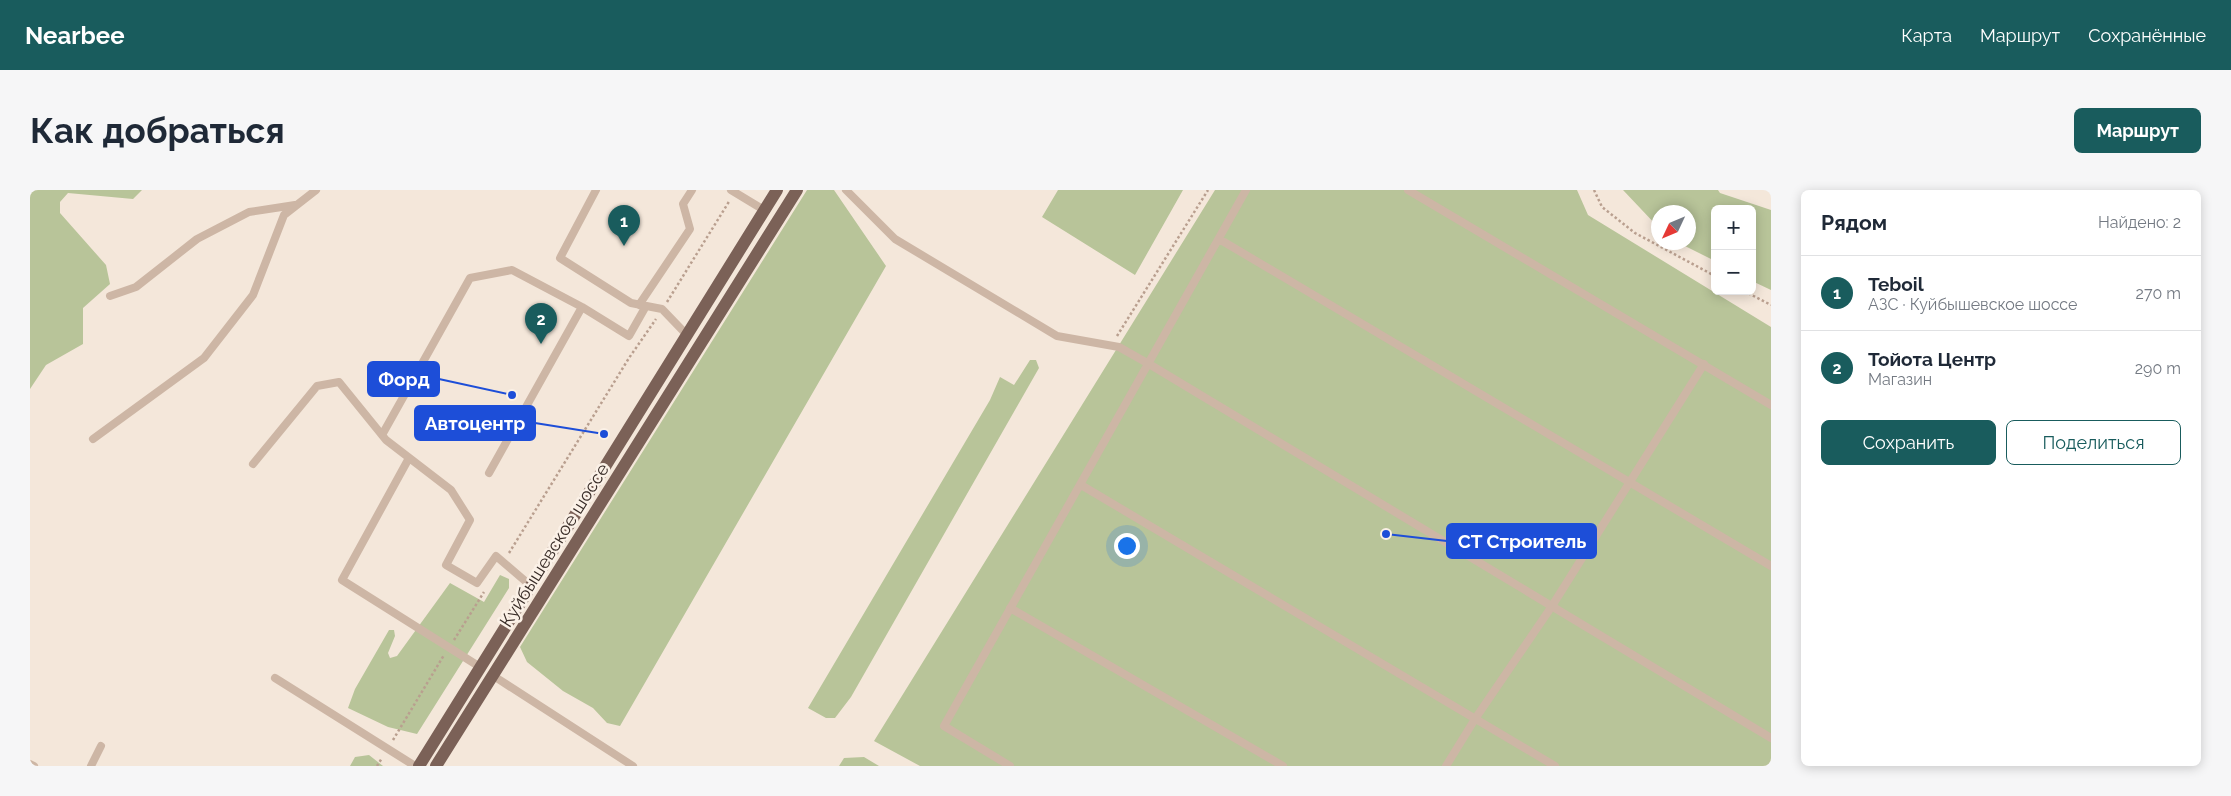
<!DOCTYPE html>
<html lang="ru">
<meta charset="utf-8">
<style>
:root{--surface:#fff;--page:#f6f6f7;--text:#1f2937;--muted:#747a83;--line:#e0e1e3;--accent:#195c5d}
body{margin:0;font-family:Raleway,sans-serif;background:var(--page);color:var(--text)}
.controls{position:absolute;right:15px;top:15px;display:grid;overflow:hidden;border-radius:8px;box-shadow:0 2px 12px #0003}
.controls button{width:45px;height:45px;display:grid;place-items:center;padding:0;border:0;border-bottom:1px solid var(--line);background:var(--surface);color:var(--text);font:25px sans-serif}
.compass{position:absolute;left:1621px;top:15px;width:45px;height:45px;border-radius:50%;background:var(--surface);box-shadow:0 2px 12px #0003;rotate:226deg}
.you{position:absolute;left:1096px;top:355px;width:18px;height:18px;margin:-12px;border:4px solid #fff;border-radius:50%;background:#1a73e8;box-shadow:0 0 0 8px #1a73e833}
.badge{display:grid;place-items:center;width:32px;height:32px;border-radius:50%;background:var(--accent);color:#fff;font-size:16px;font-weight:700}
.pin{position:absolute;translate:-50% -41px;filter:drop-shadow(0 1px 2px #0008)}
.pin::after{content:'';position:absolute;top:26px;width:18px;height:15px;background:inherit;clip-path:polygon(0 0,100% 0,50% 100%)}
.list{margin:0;padding:0;list-style:none}
h2{display:flex;justify-content:space-between;align-items:center;height:65px;margin:0;padding:0 20px;font-size:21px}
h2 small{font-size:16px;font-weight:400;color:var(--muted)}
.list li{display:grid;grid-template-columns:32px 1fr auto;gap:15px;align-items:center;box-sizing:border-box;height:75px;padding:0 20px;border-top:1px solid var(--line)}
.list b{display:block;font-size:19px;white-space:nowrap}
.list p{margin:0;font-size:16px;white-space:nowrap;color:var(--muted)}
.list em{font-size:16px;font-style:normal;color:var(--muted)}
.actions{display:flex;gap:10px;padding:15px 20px}
.actions a{flex:1;padding:11px 0;border:1px solid var(--accent);border-radius:8px;text-align:center;font-size:18px;color:var(--accent)}
.actions .main{background:var(--accent);color:#fff}
.map{position:relative;flex:none;width:1741px;height:576px;overflow:hidden;border-radius:8px}
header{display:flex;align-items:center;gap:30px;box-sizing:border-box;height:70px;padding:0 25px;background:var(--accent);color:#fff}
header strong{font-size:24px}
nav{display:flex;gap:28px;margin-inline-start:auto;font-size:18px}
.intro{display:flex;align-items:center;justify-content:space-between;box-sizing:border-box;height:120px;padding:0 30px}
h1{margin:0;font-size:35px}
.button{padding:12px 22px;border-radius:8px;background:var(--accent);color:#fff;font-size:18px;font-weight:700}
main{display:flex;gap:30px;padding:0 30px}
aside{flex:1;background:var(--surface);border-radius:8px;box-shadow:0 2px 12px #0003}
.map>svg:first-child{display:block}
.green{fill:#b8c499}
.lines{fill:none;stroke-linecap:round;stroke-linejoin:round}
.path{stroke:#b99f8f;stroke-width:2.5;stroke-dasharray:2.5 2.5;stroke-linecap:butt}
.service{stroke:#cdb6a5;stroke-width:8}
.primary{stroke:#7b6157;stroke-width:12}
.labels{text-anchor:middle;dominant-baseline:central;stroke-width:5;stroke-linejoin:round;paint-order:stroke}
.street-label{font-size:18px;fill:#382c27;stroke:#fbf1e7}
.leader{fill:none;stroke:#1d4ed8;stroke-width:2}
.callout-dot{fill:#1d4ed8;stroke:#fbf1e7;stroke-width:2}
.callout{fill:#1d4ed8;stroke:#1d4ed8;stroke-width:2}
.callout-label{font-size:19px;text-anchor:middle;font-weight:bold;fill:#fff}
</style>
<header>
<strong>Nearbee</strong>
<nav><a>Карта</a><a>Маршрут</a><a>Сохранённые</a></nav>
</header>
<div class="intro"><h1>Как добраться</h1><a class="button">Маршрут</a></div>
<main>
<div class="map">
<svg width="1741" height="576" viewBox="0 0 1741 576">
<rect width="100%" height="100%" fill="#f4e7da"/>
<path class="green" d="M 0,0 L 112,0 L 103,9 L 38,3 L 30,12 L 30,23 L 76,75 L 80,94 L 53,118 L 53,154 L 16,175 L 0,199 Z
M 777,0 L 804,0 L 856,76 L 590,536 L 577,533 L 563,518 L 533,501 L 497,472 L 490,457 Z
M 1028,0 L 1153,0 L 1105,85 L 1012,27 Z
M 1185,0 L 1547,0 L 1558,25 L 1741,137 L 1741,576 L 890,576 L 844,551 Z
M 1593,0 L 1688,0 L 1690,3 L 1741,20 L 1741,100 L 1722,91 L 1722,19 L 1685,19 L 1685,71 L 1649,53 L 1658,52 L 1658,22 L 1628,22 L 1628,37 Z
M 1000,170 L 1006,170 L 1009,178 L 821,507 L 805,528 L 796,528 L 778,518 L 960,210 L 970,187 L 984,195 Z
M 470,385 L 479,389 L 479,398 L 387,544 L 358,537 L 318,518 L 325,499 L 359,440 L 364,440 L 365,446 L 358,463 L 360,468 L 367,466 L 420,393 L 454,412 Z
M 339,565 L 353,576 L 320,576 L 325,567 Z
M 834,567 L 849,576 L 809,576 L 814,568 Z"/>
<g class="lines">
<path class="path" d="M 1564,0 L 1572,17 L 1605,43 L 1685,86
M 1714,101 L 1741,115
M 637,112 L 700,10
M 1087,146 L 1178,0
M 479,363 L 599,168 L 626,129
M 424,450 L 454,402
M 363,550 L 414,465
M 347,576 L 352,568"/>
<path class="service" d="M 566,0 L 530,68 L 601,113 L 632,119 L 657,145
M 701,0 L 734,20
M 816,0 L 865,49 L 1027,146 L 1089,157 L 1119,174 L 1741,548
M 1378,0 L 1741,215
M 1189,49 L 1741,376
M 80,106 L 106,97 L 167,49 L 219,22 L 265,15
M 609,115 L 660,39 L 653,14 L 662,0
M 352,245 L 440,88 L 482,80 L 552,117
M 63,249 L 174,168 L 223,105 L 254,25 L 286,0
M 379,268 L 312,390 L 450,477
M 223,274 L 287,196 L 309,192 L 356,250 L 421,300 L 440,330 L 416,375 L 447,393 L 466,366 L 501,396
M 459,283 L 552,117 L 599,146 L 616,116
M 1051,295 L 1525,576
M 980,418 L 1253,576
M 462,485 L 603,576
M 245,488 L 385,576
M 0,574 L 4,576
M 61,576 L 71,556
M 980,576 L 914,536 L 1216,0
M 1416,576 L 1445,529 L 1522,416 L 1674,174"/>
<path class="primary" d="M 389,576 L 747,0
M 406,576 L 767,0"/>
</g>
<g class="labels">
<g class="street-label">
<text transform="translate(524 355) rotate(-58)">Куйбышевское шоссе</text>
</g>
</g>
<path class="leader" d="M482 205L409 189M574 244L505 233M1356 344L1417 351"/>
<g class="callout-dot">
<circle cx="482" cy="205" r="5"/>
<circle cx="574" cy="244" r="5"/>
<circle cx="1356" cy="344" r="5"/>
</g>
<g class="callout">
<rect x="338" y="172" width="71" height="34" rx="5"/>
<rect x="385" y="216" width="120" height="34" rx="5"/>
<rect x="1417" y="334" width="149" height="34" rx="5"/>
</g>
<g class="callout-label">
<text x="374" y="196">Форд</text>
<text x="445" y="240">Автоцентр</text>
<text x="1492" y="358">СТ Строитель</text>
</g>
</svg>
<div class="controls">
<button>+</button>
<button>−</button>
</div>
<svg class="compass" viewBox="-18 -18 36 36"><path d="M0-13l5 13h-10z" fill="#e53935"/><path d="M0 13l5-13h-10z" fill="#747a83"/></svg>
<div class="you"></div>
<div class="pin badge" style="left:594px;top:56px">1</div>
<div class="pin badge" style="left:511px;top:154px">2</div>
</div>
<aside>
<h2>Рядом<small>Найдено: 2</small></h2>
<ul class="list">
<li><span class="badge">1</span><div><b>Teboil</b><p>АЗС · Куйбышевское шоссе</p></div><em>270 m</em></li>
<li><span class="badge">2</span><div><b>Тойота Центр</b><p>Магазин</p></div><em>290 m</em></li>
</ul>
<div class="actions"><a class="main">Сохранить</a><a>Поделиться</a></div>
</aside>
</main>
